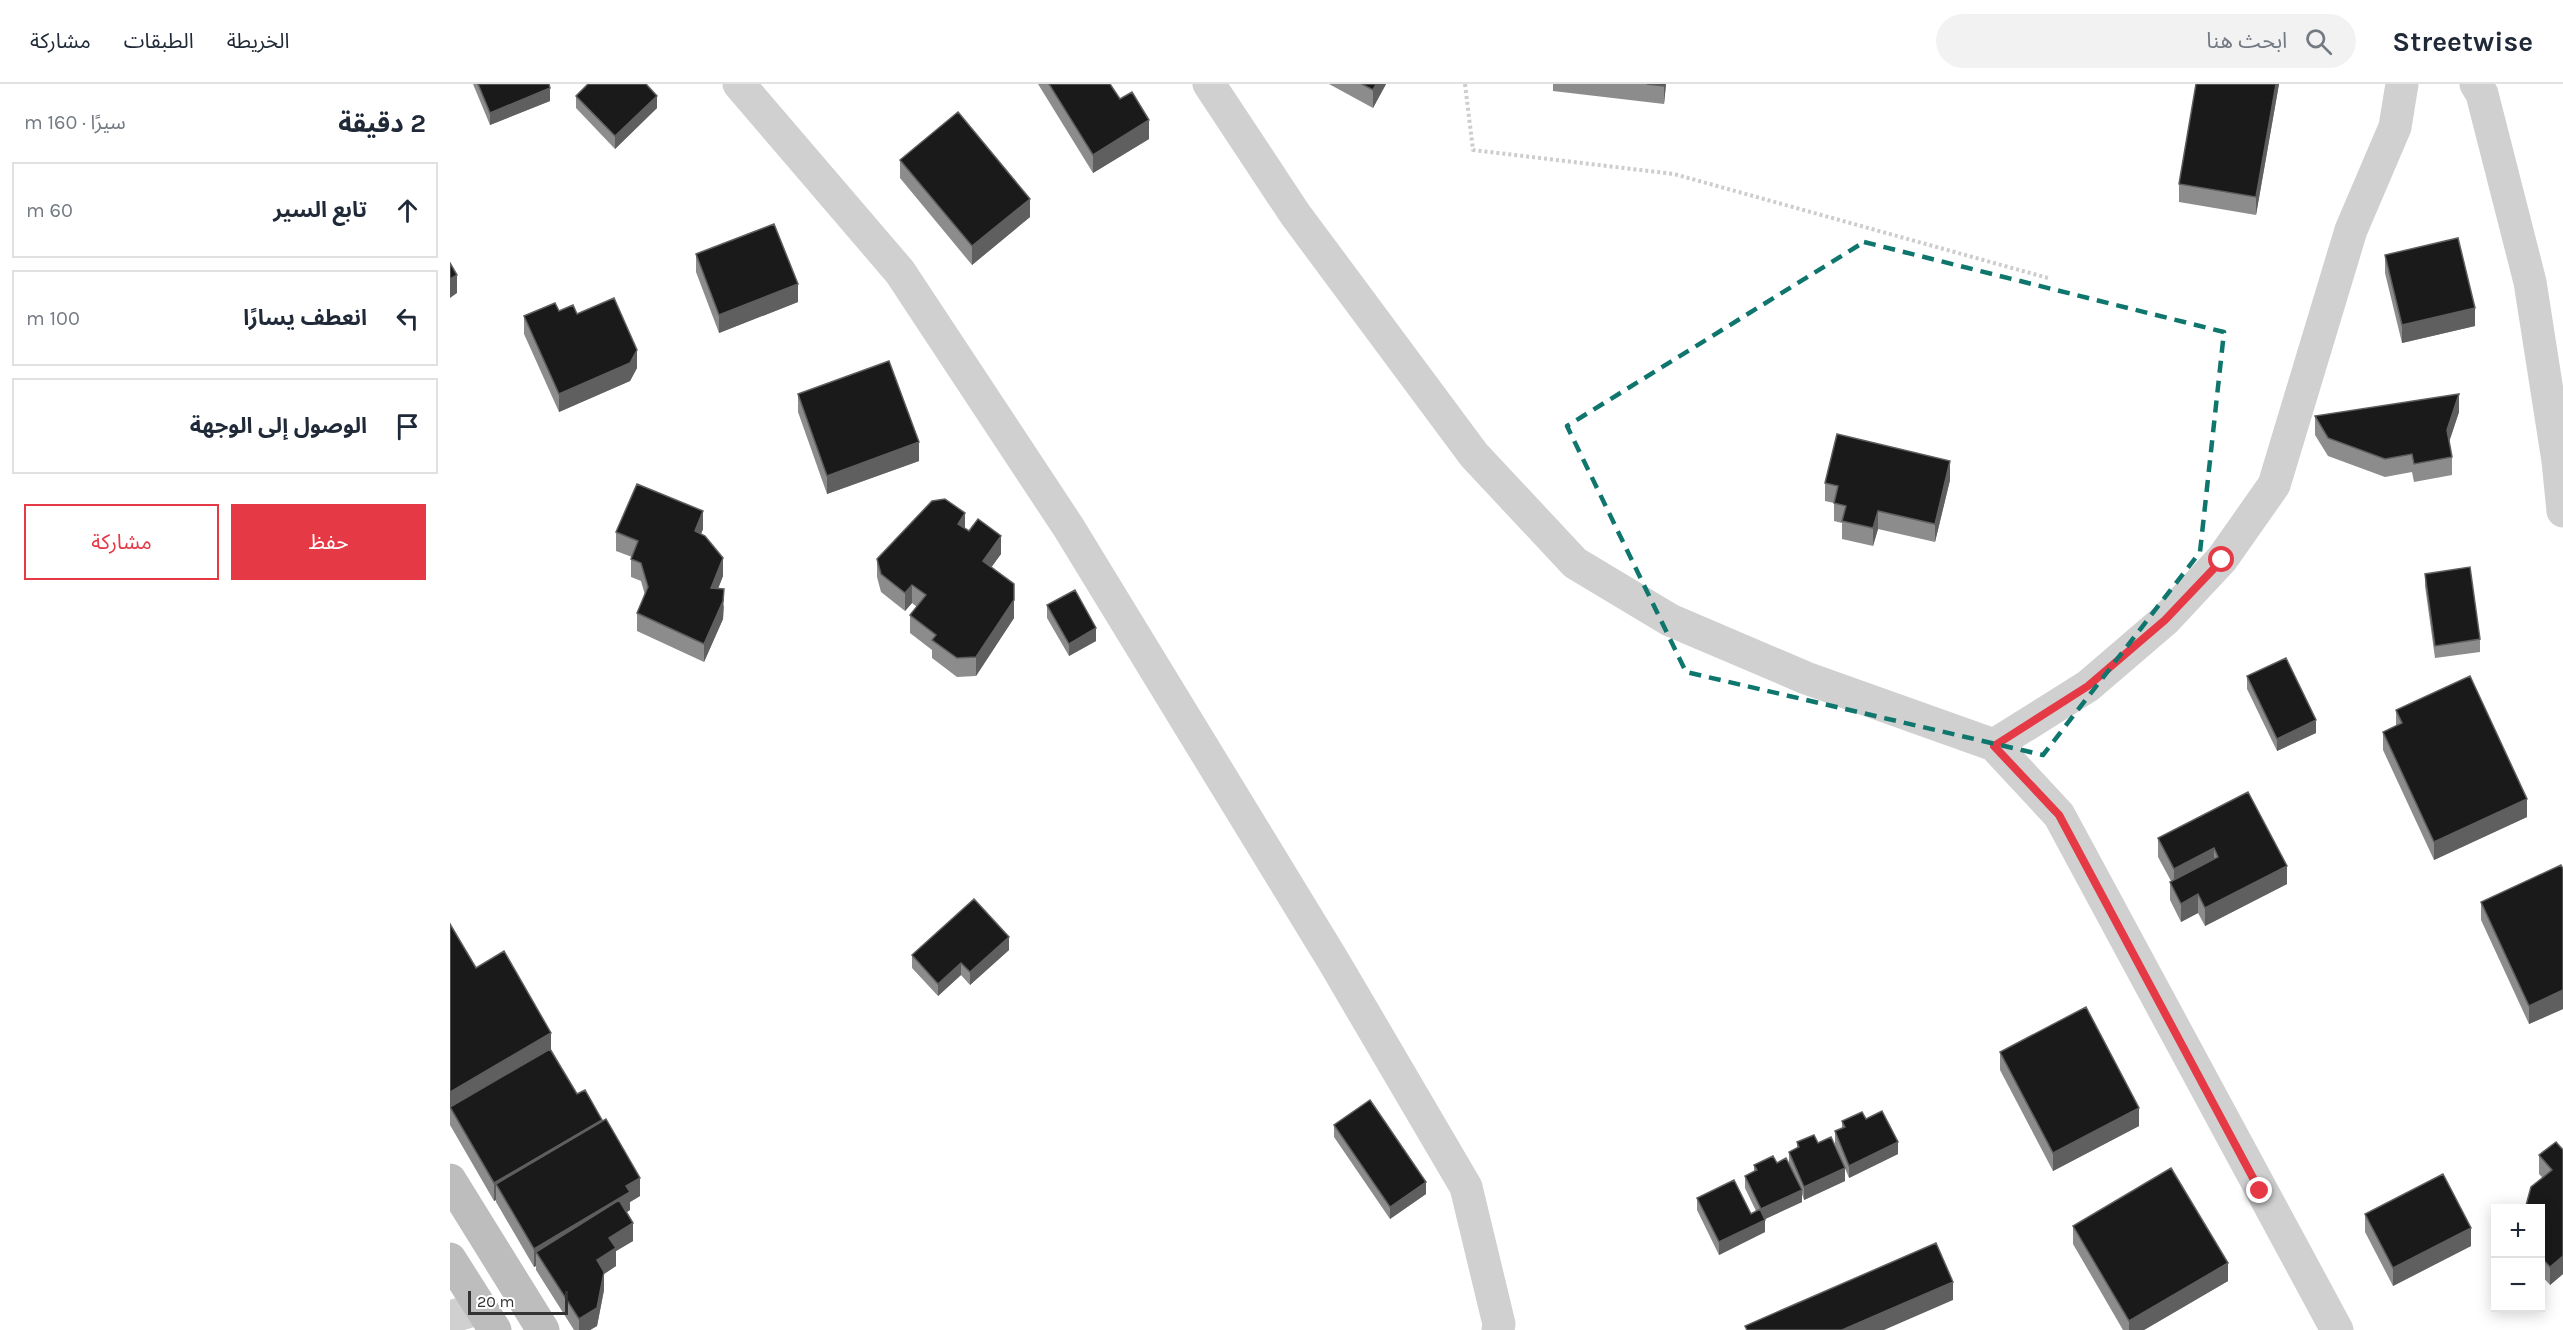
<!DOCTYPE html>
<html lang="ar">
<meta charset="utf-8">
<style>
:root{--surface:#fff;--page:#f2f2f3;--text:#1f2937;--muted:#747a83;--line:#e0e1e3;--accent:#e63946}
body{margin:0;font-family:Karla,"Noto Sans Arabic",sans-serif;background:var(--page);color:var(--text);direction:rtl}
.controls{position:absolute;right:18px;bottom:18px;display:grid;overflow:hidden;border-radius:0px;box-shadow:0 3px 15px #0003}
.controls button{width:54px;height:54px;display:grid;place-items:center;padding:0;border:0;border-bottom:2px solid var(--line);background:var(--surface);color:var(--text);font:30px sans-serif}
.scale{position:absolute;left:18px;bottom:15px;width:100px;box-sizing:border-box;padding-left:6px;border:3px solid #333;border-top:0;font-size:16px;line-height:21px;white-space:nowrap;color:#333;-webkit-text-stroke:4px #fff;paint-order:stroke}
.stop{position:absolute;width:18px;height:18px;margin:-14px;border:4px solid #e63946;border-radius:50%;background:#fff}
.stop.end{background:#e63946;border-color:#fff;box-shadow:0 2px 6px #0008}
.list{margin:0;padding:0;list-style:none}
h2{display:flex;justify-content:space-between;align-items:center;height:78px;margin:0;padding:0 24px;font-size:26px}
h2 small{font-size:20px;font-weight:400;color:var(--muted)}
.list li{display:grid;grid-template-columns:39px 1fr auto;gap:18px;align-items:center;box-sizing:border-box;height:96px;margin:0 12px 12px;padding:0 12px;border:2px solid var(--line);border-radius:0px}
.list b{display:block;font-size:22px;white-space:nowrap}
.list em{font-size:20px;font-style:normal;color:var(--muted)}
.actions{display:flex;gap:12px;padding:18px 24px}
.actions a{flex:1;padding:14px 0;border:2px solid var(--accent);border-radius:0px;text-align:center;font-size:21px;color:var(--accent)}
.actions .main{background:var(--accent);color:#fff}
.icon{flex:none;width:33px;height:33px;fill:none;stroke:currentColor;stroke-width:2;stroke-linecap:round;stroke-linejoin:round}
.map{position:relative;flex:none;width:2113px;height:1246px;overflow:hidden;direction:ltr}
header{display:flex;align-items:center;gap:36px;box-sizing:border-box;height:84px;padding:0 30px;background:var(--surface);border-bottom:2px solid var(--line)}
header strong{font-size:28px}
nav{display:flex;gap:33px;margin-inline-start:auto;font-size:21px}
.search{width:420px;height:54px;background:var(--page);display:flex;align-items:center;gap:15px;box-sizing:border-box;padding:0 21px;border-radius:33px;color:var(--muted);font-size:22px}
main{display:flex}
aside{flex:1;background:var(--surface)}
.map>svg:first-child{display:block}
.lines{fill:none;stroke-linecap:round;stroke-linejoin:round}
.path{stroke:#cdcdcd;stroke-width:4;stroke-dasharray:3 3;stroke-linecap:butt}
.minor{stroke:#d0d0d0;stroke-width:33}
.tertiary{stroke:#d0d0d0;stroke-width:33}
.secondary{stroke:#bdbdbd;stroke-width:33}
.wall{fill:#8c8c8c}
.shaded-wall{fill:#5f5f5f}
.building{fill:#1a1a1a;stroke:#5f5f5f;stroke-width:1.5}
.route{stroke:#e63946;stroke-width:8}
.marked{fill:none;stroke:#0f766e;stroke-width:4.5;stroke-dasharray:12 8;stroke-linejoin:round}
</style>
<header>
<strong>Streetwise</strong>
<div class="search"><svg class="icon" aria-label="search" viewBox="0 0 24 24"><circle cx="10" cy="10" r="6"/><path d="M15 15l6 6"/></svg>ابحث هنا</div>
<nav><a>الخريطة</a><a>الطبقات</a><a>مشاركة</a></nav>
</header>
<main>
<div class="map">
<svg width="2113" height="1246" viewBox="0 0 2113 1246">
<rect width="100%" height="100%" fill="#fff"/>
<g class="lines">
<path class="path" d="M 1015,0 L 1023,66 L 1224,90 L 1598,194"/>
<path class="minor" d="M 289,0 L 450,188 L 619,444 L 884,878 L 1016,1103 L 1049,1240 L 1048,1246
M 759,0 L 845,130 L 1024,371 L 1125,479 L 1220,536 L 1356,594 L 1544,661 L 1609,731 L 1887,1246
M 1544,661 L 1638,602 L 1715,536 L 1772,475 L 1824,401 L 1901,146 L 1945,43 L 1952,0
M 0,1233 L 31,1224"/>
<path class="tertiary" d="M 2026,0 L 2032,10 L 2080,198 L 2108,377 L 2113,427"/>
<path class="secondary" d="M 0,1096 L 93,1246
M 0,1175 L 45,1246"/>
</g>
<path class="wall" d="M 23,0 L 99,0 L 100,17 L 40,41 Z
M 588,0 L 660,0 L 670,15 L 699,55 L 643,89 Z
M 879,0 L 936,0 L 923,24 Z
M 1103,0 L 1216,0 L 1214,20 L 1103,7 Z
M 1746,0 L 1829,0 L 1806,131 L 1729,118 L 1729,100 Z
M 126,12 L 207,24 L 165,65 L 126,24 Z
M 450,76 L 580,133 L 522,181 L 450,94 Z
M 246,170 L 348,218 L 269,249 L 246,188 Z
M 1935,171 L 2025,242 L 1952,259 L 1935,189 Z
M 109,227 L 127,230 L 187,284 L 180,297 L 109,328 L 74,250 L 74,232 Z
M 348,310 L 469,377 L 377,410 L 348,328 Z
M 2009,328 L 1999,358 L 2002,373 L 2002,391 L 1964,398 L 1962,388 L 1935,393 L 1878,372 L 1865,351 L 1865,332 Z
M 1500,396 L 1485,458 L 1428,445 L 1423,462 L 1392,455 L 1392,439 L 1384,437 L 1384,419 L 1375,417 L 1375,399 Z
M 253,445 L 251,450 L 273,492 L 268,505 L 274,523 L 273,535 L 254,578 L 187,547 L 187,529 L 195,511 L 191,497 L 181,493 L 181,475 L 182,473 L 166,467 L 166,448 Z
M 515,445 L 551,470 L 541,483 L 564,534 L 526,592 L 507,593 L 482,574 L 482,566 L 460,549 L 460,531 L 467,523 L 462,519 L 455,527 L 431,508 L 427,493 L 427,475 Z
M 1975,490 L 2030,555 L 2030,568 L 1985,574 L 1975,502 Z
M 597,521 L 646,557 L 619,572 L 597,534 Z
M 1797,592 L 1866,649 L 1827,667 L 1797,605 Z
M 1946,626 L 2077,733 L 1984,776 L 1933,666 L 1933,648 L 1946,642 Z
M 1798,708 L 1837,800 L 1755,842 L 1748,829 L 1731,838 L 1720,816 L 1720,798 L 1721,797 L 1708,773 L 1708,754 Z
M 2113,785 L 2113,925 L 2079,940 L 2031,836 L 2031,818 Z
M 0,840 L 26,884 L 101,966 L 127,1010 L 152,1037 L 190,1112 L 180,1118 L 180,1126 L 177,1128 L 183,1157 L 166,1167 L 166,1182 L 154,1190 L 154,1206 L 147,1242 L 140,1246 L 124,1246 L 86,1186 L 86,1182 L 84,1183 L 46,1118 L 46,1116 L 44,1117 L 0,1041 Z
M 559,866 L 520,901 L 511,891 L 488,912 L 462,884 L 462,871 Z
M 1550,968 L 1689,1042 L 1603,1087 L 1550,986 Z
M 1416,1035 L 1448,1070 L 1399,1094 L 1385,1060 L 1385,1047 L 1392,1044 L 1392,1037 Z
M 884,1041 L 976,1110 L 940,1135 L 884,1053 Z
M 1347,1058 L 1368,1059 L 1395,1097 L 1354,1116 L 1352,1110 L 1352,1118 L 1315,1135 L 1315,1148 L 1269,1171 L 1247,1126 L 1247,1114 L 1301,1130 L 1306,1127 L 1295,1104 L 1295,1092 L 1304,1087 L 1304,1081 L 1327,1079 L 1339,1079 L 1339,1068 L 1347,1064 Z
M 2113,1066 L 2113,1190 L 2100,1201 L 2091,1191 L 2091,1125 L 2093,1094 L 2089,1090 L 2089,1071 Z
M 1915,1130 L 2021,1162 L 1943,1202 L 1915,1148 Z
M 1623,1142 L 1778,1197 L 1694,1246 L 1673,1246 L 1623,1160 Z"/>
<path class="shaded-wall" d="M 926,0 L 936,0 L 923,24 L 923,6 Z
M 1214,0 L 1216,0 L 1214,20 Z
M 1826,0 L 1829,0 L 1806,131 L 1806,113 Z
M 100,4 L 100,17 L 40,41 L 40,29 Z
M 207,12 L 207,24 L 165,65 L 165,52 Z
M 699,36 L 699,55 L 643,89 L 643,71 Z
M 580,115 L 580,133 L 522,181 L 522,162 Z
M 7,191 L 7,209 L 0,214 L 0,195 Z
M 348,200 L 348,218 L 269,249 L 269,231 Z
M 2025,224 L 2025,242 L 1952,259 L 1952,241 Z
M 187,266 L 187,284 L 180,297 L 109,328 L 109,310 Z
M 2009,310 L 2009,328 L 1997,364 L 1997,346 Z
M 469,358 L 469,377 L 377,410 L 377,392 Z
M 1500,377 L 1500,396 L 1485,458 L 1485,440 Z
M 253,427 L 253,445 L 245,465 L 245,447 Z
M 1428,427 L 1428,445 L 1423,462 L 1423,444 Z
M 515,429 L 515,447 L 508,440 Z
M 551,452 L 551,470 L 533,495 L 533,477 Z
M 273,474 L 273,492 L 261,522 L 261,504 Z
M 564,500 L 564,534 L 526,592 L 526,573 Z
M 462,501 L 462,519 L 455,527 L 455,509 Z
M 274,505 L 273,535 L 254,578 L 254,560 Z
M 646,544 L 646,557 L 619,572 L 619,560 Z
M 1866,636 L 1866,649 L 1827,667 L 1827,655 Z
M 2077,715 L 2077,733 L 1984,776 L 1984,758 Z
M 1764,764 L 1764,783 L 1724,803 L 1724,785 Z
M 1837,782 L 1837,800 L 1755,842 L 1755,824 Z
M 1748,810 L 1748,829 L 1731,838 L 1731,820 Z
M 559,853 L 559,866 L 520,901 L 520,888 Z
M 511,879 L 511,891 L 488,912 L 488,900 Z
M 2113,906 L 2113,925 L 2079,940 L 2079,922 Z
M 101,949 L 101,972 L 0,1023 L 0,1031 L 0,1008 Z
M 1689,1024 L 1689,1042 L 1603,1087 L 1603,1069 Z
M 152,1036 L 152,1054 L 46,1100 L 46,1116 L 44,1117 L 44,1099 Z
M 1448,1058 L 1448,1070 L 1399,1094 L 1399,1082 Z
M 1395,1084 L 1395,1097 L 1354,1116 L 1354,1103 Z
M 190,1094 L 190,1112 L 180,1118 L 180,1126 L 92,1178 L 86,1168 L 86,1182 L 84,1183 L 84,1165 L 176,1102 Z
M 976,1098 L 976,1110 L 940,1135 L 940,1123 Z
M 1352,1106 L 1352,1118 L 1311,1137 L 1311,1125 Z
M 1315,1136 L 1315,1148 L 1269,1171 L 1269,1158 Z
M 183,1139 L 183,1157 L 166,1167 L 166,1182 L 154,1190 L 154,1206 L 147,1242 L 140,1246 L 129,1246 L 129,1235 L 147,1176 L 159,1154 Z
M 2021,1144 L 2021,1162 L 1943,1202 L 1943,1184 Z
M 2113,1172 L 2113,1190 L 2100,1201 L 2100,1183 Z
M 1778,1179 L 1778,1197 L 1694,1246 L 1679,1246 L 1679,1237 Z
M 1503,1198 L 1503,1216 L 1434,1246 L 1392,1246 Z"/>
<path class="building" d="M 28,0 L 99,0 L 100,4 L 40,29 Z
M 138,0 L 196,0 L 207,12 L 165,52 L 126,12 Z
M 599,0 L 660,0 L 670,15 L 682,8 L 699,36 L 643,71 Z
M 912,0 L 926,0 L 923,6 Z
M 1197,0 L 1214,0 L 1214,2 Z
M 1746,0 L 1826,0 L 1806,113 L 1729,100 Z
M 508,28 L 580,115 L 522,162 L 450,76 Z
M 324,140 L 348,200 L 269,231 L 246,170 Z
M 2008,154 L 2025,224 L 1952,241 L 1935,171 Z
M 0,179 L 7,191 L 0,195 Z
M 164,214 L 187,266 L 180,279 L 109,310 L 74,232 L 105,219 L 109,227 L 123,221 L 127,230 Z
M 439,277 L 469,358 L 377,392 L 348,310 Z
M 2009,310 L 1997,346 L 2002,373 L 1964,380 L 1962,370 L 1935,375 L 1878,354 L 1865,332 Z
M 1387,350 L 1500,377 L 1485,440 L 1428,427 L 1423,444 L 1392,437 L 1396,422 L 1384,419 L 1388,402 L 1375,399 Z
M 187,400 L 253,427 L 245,447 L 255,452 L 273,474 L 261,504 L 274,505 L 273,517 L 254,560 L 187,529 L 198,503 L 191,479 L 181,475 L 188,457 L 166,448 Z
M 495,415 L 515,429 L 508,440 L 519,447 L 528,435 L 551,452 L 533,477 L 564,500 L 564,516 L 526,573 L 507,574 L 482,556 L 486,551 L 460,531 L 476,511 L 462,501 L 455,509 L 431,490 L 427,475 L 482,417 Z
M 2020,483 L 2030,555 L 1985,562 L 1975,490 Z
M 625,506 L 646,544 L 619,560 L 597,521 Z
M 1836,574 L 1866,636 L 1827,655 L 1797,592 Z
M 2020,592 L 2077,715 L 1984,758 L 1933,648 L 1952,639 L 1946,626 Z
M 1798,708 L 1837,782 L 1755,824 L 1748,810 L 1731,820 L 1720,798 L 1768,773 L 1764,764 L 1724,785 L 1708,754 Z
M 2111,781 L 2113,785 L 2113,906 L 2079,922 L 2031,818 Z
M 524,815 L 559,853 L 520,888 L 511,879 L 488,900 L 462,871 Z
M 0,840 L 26,884 L 54,867 L 101,949 L 0,1008 Z
M 1636,923 L 1689,1024 L 1603,1069 L 1550,968 Z
M 100,965 L 127,1010 L 135,1006 L 152,1036 L 44,1099 L 0,1023 Z
M 920,1016 L 976,1098 L 940,1123 L 884,1041 Z
M 1432,1027 L 1448,1058 L 1399,1082 L 1385,1047 L 1395,1043 L 1392,1037 L 1412,1028 L 1416,1035 Z
M 156,1035 L 190,1094 L 176,1102 L 180,1108 L 84,1165 L 46,1100 Z
M 1364,1051 L 1368,1059 L 1381,1053 L 1395,1084 L 1354,1103 L 1339,1068 L 1349,1063 L 1347,1058 Z
M 2106,1058 L 2113,1066 L 2113,1172 L 2100,1183 L 2091,1173 L 2091,1125 L 2075,1125 L 2081,1103 L 2102,1086 L 2089,1071 Z
M 1323,1072 L 1327,1079 L 1336,1074 L 1352,1106 L 1311,1125 L 1295,1092 L 1307,1086 L 1304,1081 Z
M 1721,1084 L 1778,1179 L 1679,1237 L 1623,1142 Z
M 1993,1090 L 2021,1144 L 1943,1184 L 1915,1130 Z
M 1284,1096 L 1301,1130 L 1310,1125 L 1315,1136 L 1269,1158 L 1247,1114 Z
M 169,1116 L 183,1139 L 159,1154 L 166,1164 L 147,1176 L 154,1188 L 147,1224 L 129,1235 L 86,1168 Z
M 1486,1159 L 1503,1198 L 1392,1246 L 1297,1246 L 1295,1242 Z"/>
<g class="lines">
<path class="route" d="M 1772,476 L 1715,536 L 1638,602 L 1544,662 L 1609,731 L 1810,1107"/>
</g>
<path class="marked" d="M 1414,158 L 1774,248 L 1750,468 L 1593,671 L 1236,588 L 1117,342 Z"/>
</svg>
<div class="controls">
<button>+</button>
<button>−</button>
</div>
<div class="scale">20 m</div>
<div class="stop" style="left:1772px;top:476px"></div>
<div class="stop end" style="left:1810px;top:1107px"></div>
</div>
<aside>
<h2>2 دقيقة<small>سيرًا · 160 m</small></h2>
<ul class="list">
<li><svg class="icon" aria-label="ahead" viewBox="0 0 24 24"><path d="M12 20V5M6 11l6-6 6 6"/></svg><div><b>تابع السير</b></div><em>60 m</em></li>
<li><svg class="icon" aria-label="left" viewBox="0 0 24 24"><path d="M17 20v-9H6M10 6l-5 5 5 5"/></svg><div><b>انعطف يسارًا</b></div><em>100 m</em></li>
<li><svg class="icon" aria-label="arrive" viewBox="0 0 24 24"><path d="M6 21V4h12l-3 4 3 4H6"/></svg><div><b>الوصول إلى الوجهة</b></div></li>
</ul>
<div class="actions"><a class="main">حفظ</a><a>مشاركة</a></div>
</aside>
</main>
